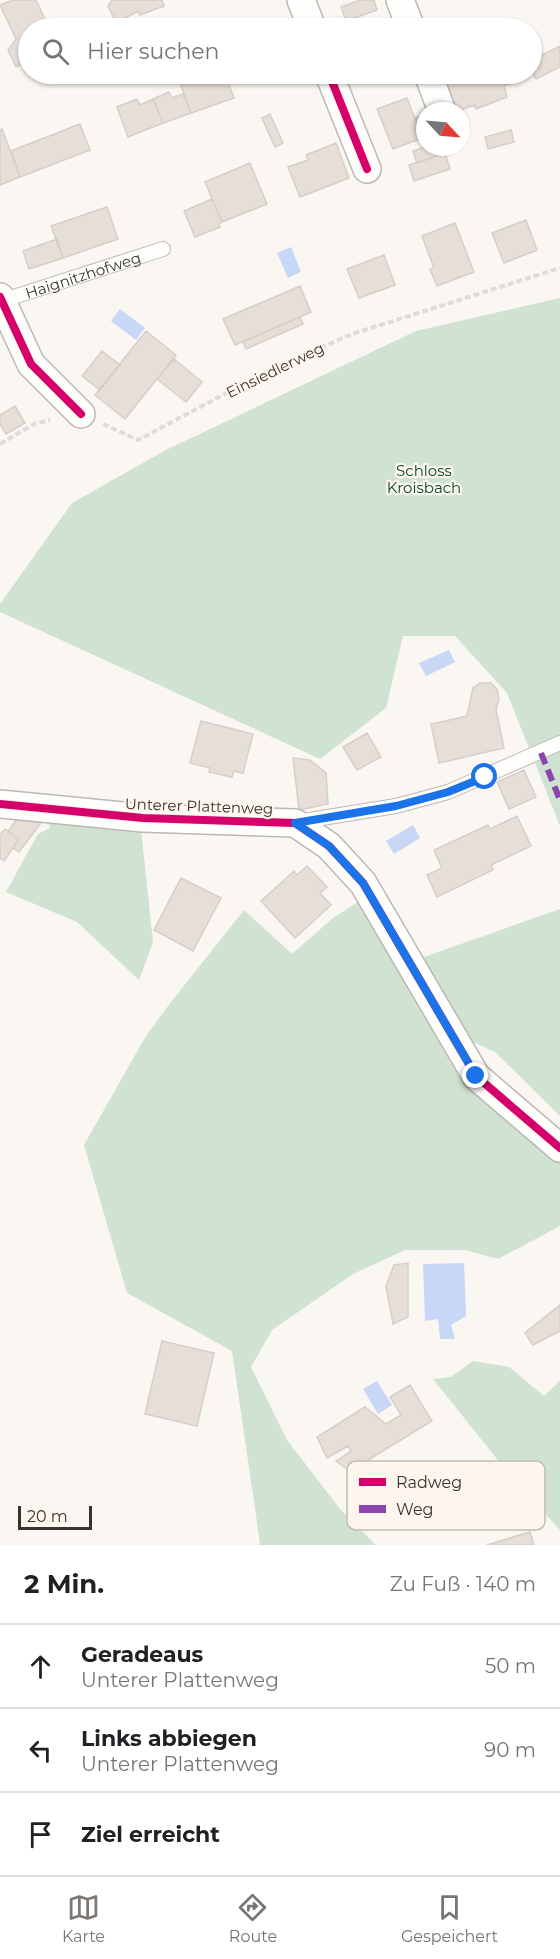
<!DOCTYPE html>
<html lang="de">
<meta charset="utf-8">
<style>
:root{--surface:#fff;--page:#f6f6f6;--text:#202124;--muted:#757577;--line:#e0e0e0;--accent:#7c7772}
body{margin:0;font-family:Montserrat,sans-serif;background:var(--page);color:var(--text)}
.compass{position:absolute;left:416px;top:102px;width:54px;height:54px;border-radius:50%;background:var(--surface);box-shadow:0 2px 4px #0004;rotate:116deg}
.scale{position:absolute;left:18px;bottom:15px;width:74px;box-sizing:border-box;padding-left:6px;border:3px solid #38332d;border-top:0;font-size:16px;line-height:21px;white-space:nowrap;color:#38332d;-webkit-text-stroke:4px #fef6ed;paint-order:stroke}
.stop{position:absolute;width:18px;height:18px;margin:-14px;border:4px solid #1a73e8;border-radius:50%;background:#fff}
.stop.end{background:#1a73e8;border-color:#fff;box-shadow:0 2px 6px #0008}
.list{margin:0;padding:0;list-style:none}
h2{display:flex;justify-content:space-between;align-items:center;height:78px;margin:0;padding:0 24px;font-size:26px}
h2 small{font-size:20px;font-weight:400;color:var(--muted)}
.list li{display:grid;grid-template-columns:39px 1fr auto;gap:18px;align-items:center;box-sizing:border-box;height:84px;padding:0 24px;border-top:2px solid var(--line)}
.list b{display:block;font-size:22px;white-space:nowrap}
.list p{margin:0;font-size:20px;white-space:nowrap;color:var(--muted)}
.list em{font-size:20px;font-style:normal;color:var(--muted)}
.icon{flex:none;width:33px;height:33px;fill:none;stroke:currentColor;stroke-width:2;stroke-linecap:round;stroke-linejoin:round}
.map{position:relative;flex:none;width:560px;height:1545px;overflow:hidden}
.search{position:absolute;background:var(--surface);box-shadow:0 2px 4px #0004;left:18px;right:18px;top:18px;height:66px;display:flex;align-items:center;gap:15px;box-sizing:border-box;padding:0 21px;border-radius:33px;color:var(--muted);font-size:22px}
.sheet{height:330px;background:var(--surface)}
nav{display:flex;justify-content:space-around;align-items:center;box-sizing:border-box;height:84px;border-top:2px solid var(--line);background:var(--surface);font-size:16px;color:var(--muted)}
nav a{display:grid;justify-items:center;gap:3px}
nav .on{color:var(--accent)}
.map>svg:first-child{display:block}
.green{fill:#d0e2d1}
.water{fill:#c8d7f6}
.building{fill:#e7ded7;stroke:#d4cfca;stroke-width:1.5}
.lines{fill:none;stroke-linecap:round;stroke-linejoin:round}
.lane-casing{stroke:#bcb8b3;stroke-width:16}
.street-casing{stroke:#bcb8b3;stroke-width:30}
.path{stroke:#dddcdb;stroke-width:4;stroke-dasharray:6 3;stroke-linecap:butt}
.lane{stroke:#fefefd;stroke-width:14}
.street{stroke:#fefefd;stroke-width:27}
.quiet{stroke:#8e44ad;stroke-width:6;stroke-dasharray:12 6;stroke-linecap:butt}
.cycleway-casing{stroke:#fef6ed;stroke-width:11}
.cycleway{stroke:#d6006c;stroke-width:8}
.route{stroke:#1a73e8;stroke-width:8}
.labels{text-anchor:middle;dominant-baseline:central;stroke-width:4.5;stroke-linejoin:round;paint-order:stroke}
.street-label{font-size:15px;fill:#38332d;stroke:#fef6ed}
.park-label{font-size:15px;fill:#004b25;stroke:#fef6ed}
.key{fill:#fef6ed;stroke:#c3bcb3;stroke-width:1.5}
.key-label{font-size:16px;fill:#38332d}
</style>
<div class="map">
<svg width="560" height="1545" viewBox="0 0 560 1545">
<rect width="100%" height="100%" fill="#faf6f1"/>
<path class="green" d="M 560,298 L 560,826 L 507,693 L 455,636 L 403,636 L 386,708 L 320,759 L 0,612 L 0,604 L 72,503 L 166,450 L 416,331 Z
M 45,814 L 141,829 L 153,942 L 139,980 L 77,922 L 6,892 L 38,834 L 50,828 Z
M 361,900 L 404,964 L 560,909 L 560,1116 L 495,1052 L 437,1026 L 450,1063 L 560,1157 L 560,1226 L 498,1259 L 465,1250 L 405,1250 L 353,1274 L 272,1330 L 251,1367 L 287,1440 L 340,1509 L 376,1545 L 258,1545 L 260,1543 L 232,1351 L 127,1293 L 84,1145 L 146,1036 L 171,1002 L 244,910 L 292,954 L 333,918 Z
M 473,1361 L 509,1367 L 544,1396 L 560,1381 L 560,1530 L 513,1479 L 433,1379 L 451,1377 Z"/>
<path class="water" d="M 291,247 L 301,272 L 288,278 L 277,253 Z
M 120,309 L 145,328 L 136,340 L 111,321 Z
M 449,650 L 455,662 L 426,676 L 419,663 Z
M 413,825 L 420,838 L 394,854 L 386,841 Z
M 464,1263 L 466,1316 L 451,1325 L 455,1339 L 440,1339 L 438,1319 L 425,1321 L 423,1264 Z
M 377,1381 L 392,1405 L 378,1414 L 363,1389 Z"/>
<path class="building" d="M 13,0 L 36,0 L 49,28 L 28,28 L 28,60 L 16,67 L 8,50 L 16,39 L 0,5 Z
M 112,0 L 162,0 L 164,6 L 140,15 L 138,11 L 116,23 L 108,6 Z
M 360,0 L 374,0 L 377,10 L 346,21 L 341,7 Z
M 470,20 L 473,28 L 447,28 Z
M 560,46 L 560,67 L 536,79 L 532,71 L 532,60 Z
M 206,74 L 225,74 L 234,98 L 191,113 L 180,83 Z
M 460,74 L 524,74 L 526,77 L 504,86 L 507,97 L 476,109 L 475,105 L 457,111 L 447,83 L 461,77 Z
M 169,92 L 172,98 L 183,94 L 191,113 L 163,123 L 153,99 Z
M 407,98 L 422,138 L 393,149 L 377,109 Z
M 137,99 L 140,105 L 153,99 L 163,123 L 128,137 L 117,107 Z
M 270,114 L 283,143 L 275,147 L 262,118 Z
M 425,115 L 425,137 L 422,138 L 415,118 Z
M 80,124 L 90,150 L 20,177 L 11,151 Z
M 2,129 L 20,177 L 0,185 L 0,130 Z
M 511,130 L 514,142 L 488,149 L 485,137 Z
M 336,143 L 349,178 L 300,197 L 288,167 L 308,160 L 306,155 Z
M 425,147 L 443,147 L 445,153 L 417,163 L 413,151 Z
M 445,153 L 450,169 L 414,181 L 409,165 Z
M 250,163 L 267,204 L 222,222 L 205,182 Z
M 212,199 L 222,222 L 219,224 L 220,227 L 195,237 L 184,211 Z
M 107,207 L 118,239 L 63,258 L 51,226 Z
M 526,220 L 537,250 L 504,263 L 492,233 Z
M 455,223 L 474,272 L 437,286 L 430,269 L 434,268 L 422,236 Z
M 57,239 L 63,258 L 29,269 L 23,251 Z
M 384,255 L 395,285 L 359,298 L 347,269 Z
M 300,286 L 311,312 L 235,345 L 223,319 Z
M 300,317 L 303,324 L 246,349 L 243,342 Z
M 146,331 L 176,355 L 125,419 L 95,395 Z
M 102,351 L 120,365 L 100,390 L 82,376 Z
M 174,359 L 202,382 L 186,402 L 157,379 Z
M 15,406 L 25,423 L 6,434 L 0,424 L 0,415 Z
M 480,683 L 491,683 L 497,689 L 499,699 L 496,710 L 504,748 L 439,763 L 431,724 L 467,716 L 473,688 Z
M 201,721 L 253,734 L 243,773 L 234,771 L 232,777 L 209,772 L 210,768 L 190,763 Z
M 367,733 L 381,757 L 357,770 L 343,747 Z
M 293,758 L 310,760 L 326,773 L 328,804 L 299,810 Z
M 524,770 L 536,797 L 509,809 L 497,782 Z
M 23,811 L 41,823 L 19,852 L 13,848 L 19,839 L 8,831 Z
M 517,816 L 531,846 L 491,865 L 493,870 L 437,897 L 427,875 L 442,868 L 434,850 L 488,825 L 490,829 Z
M 5,829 L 19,839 L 4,861 L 0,858 L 0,835 Z
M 307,866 L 327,887 L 320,893 L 331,905 L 295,938 L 261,901 L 294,871 L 297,875 Z
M 181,878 L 221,898 L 193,951 L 154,930 Z
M 408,1263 L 408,1317 L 393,1324 L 386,1286 L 394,1265 Z
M 560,1305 L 560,1331 L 533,1345 L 525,1333 Z
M 162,1341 L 214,1353 L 197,1426 L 145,1414 Z
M 410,1385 L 432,1421 L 350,1471 L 336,1461 L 351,1451 L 348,1446 L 327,1458 L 317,1437 L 365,1407 L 386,1424 L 401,1415 L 390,1397 Z
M 530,1532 L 534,1545 L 487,1545 Z"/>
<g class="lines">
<g class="lane-casing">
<g id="lane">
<path id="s1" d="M 1,301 L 163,249"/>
<path d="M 297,822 L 396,806 L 448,792 L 560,743"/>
</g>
</g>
<g class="street-casing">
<path id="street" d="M 301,0 L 312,28
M 400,0 L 411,28
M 329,74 L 367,169
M 428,74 L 442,111
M 0,297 L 31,364 L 81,414
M 0,804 L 143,818 L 295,823 L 329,846 L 363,883 L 476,1076 L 560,1148"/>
</g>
<path class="path" d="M 103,424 L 138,440 L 270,370 L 352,334 L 560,268
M 0,444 L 34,424 L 50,420"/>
<use href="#lane" class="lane"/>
<use href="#street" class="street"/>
<path class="quiet" d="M 541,753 L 560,800"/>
<g class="cycleway-casing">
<path id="cycleway" d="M 329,74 L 367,169
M 0,297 L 31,364 L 81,414
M 0,804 L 143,818 L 295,823 L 329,846 L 363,883 L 476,1076 L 560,1148"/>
</g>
<use href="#cycleway" class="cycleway"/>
</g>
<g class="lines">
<path class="route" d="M 476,1076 L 363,883 L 329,846 L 295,823 L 396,806 L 448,792 L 485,777"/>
</g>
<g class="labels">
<g class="street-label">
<text stroke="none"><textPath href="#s1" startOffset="86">Haignitzhofweg</textPath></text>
<text transform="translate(275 370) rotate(-26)">Einsiedlerweg</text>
<text transform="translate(199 806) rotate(2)">Unterer Plattenweg</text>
</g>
<g class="park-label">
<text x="424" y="470">Schloss<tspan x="424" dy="17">Kroisbach</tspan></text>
</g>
</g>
<rect x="347" y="1461" width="198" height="69" rx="9" class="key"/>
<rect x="359" y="1478" width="27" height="8" fill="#d6006c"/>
<rect x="359" y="1505" width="27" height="8" fill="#8e44ad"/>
<g class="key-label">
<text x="396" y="1488">Radweg</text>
<text x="396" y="1515">Weg</text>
</g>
</svg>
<svg class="compass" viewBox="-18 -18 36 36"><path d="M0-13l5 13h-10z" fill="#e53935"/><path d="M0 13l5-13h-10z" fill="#757577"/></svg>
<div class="scale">20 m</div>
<div class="stop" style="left:485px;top:777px"></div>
<div class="stop end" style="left:476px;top:1076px"></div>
<div class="search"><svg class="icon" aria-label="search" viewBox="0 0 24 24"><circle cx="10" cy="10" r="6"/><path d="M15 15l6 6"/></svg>Hier suchen</div>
</div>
<section class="sheet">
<h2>2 Min.<small>Zu Fuß · 140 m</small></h2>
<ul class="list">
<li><svg class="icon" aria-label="ahead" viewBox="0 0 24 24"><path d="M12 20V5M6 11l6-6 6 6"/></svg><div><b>Geradeaus</b><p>Unterer Plattenweg</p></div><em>50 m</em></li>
<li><svg class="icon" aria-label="left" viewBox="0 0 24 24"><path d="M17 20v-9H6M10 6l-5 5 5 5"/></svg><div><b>Links abbiegen</b><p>Unterer Plattenweg</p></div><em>90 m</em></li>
<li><svg class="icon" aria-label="arrive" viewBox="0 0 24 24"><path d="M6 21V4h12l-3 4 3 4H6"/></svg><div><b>Ziel erreicht</b></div></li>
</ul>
</section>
<nav>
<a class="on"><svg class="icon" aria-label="map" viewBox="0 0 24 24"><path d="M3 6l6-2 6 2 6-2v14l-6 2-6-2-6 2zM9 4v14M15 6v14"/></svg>Karte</a>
<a><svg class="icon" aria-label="directions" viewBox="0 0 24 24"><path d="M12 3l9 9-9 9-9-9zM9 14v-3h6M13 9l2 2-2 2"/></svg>Route</a>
<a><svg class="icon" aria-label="saved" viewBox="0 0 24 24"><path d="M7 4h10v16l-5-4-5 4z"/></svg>Gespeichert</a>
</nav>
